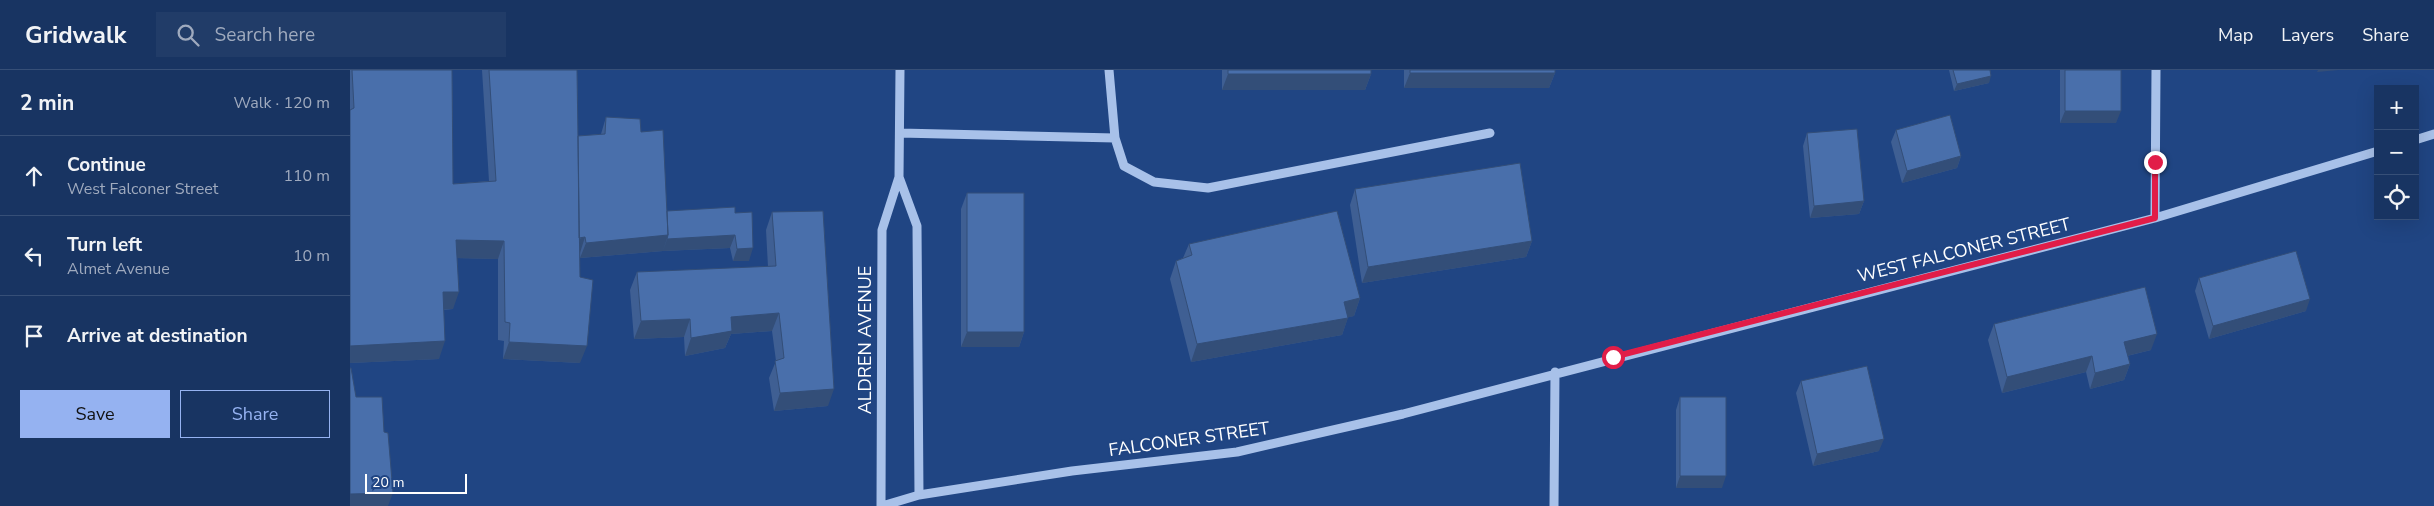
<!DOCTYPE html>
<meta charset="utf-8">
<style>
:root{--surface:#183462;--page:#213c68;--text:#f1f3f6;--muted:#9faabe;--line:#364f77;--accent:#95b2f1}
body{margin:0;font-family:"Nunito Sans",sans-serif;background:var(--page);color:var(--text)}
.controls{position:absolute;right:15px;top:15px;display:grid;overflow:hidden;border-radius:0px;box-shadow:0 5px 20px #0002}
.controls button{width:45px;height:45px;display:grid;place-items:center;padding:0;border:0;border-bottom:1px solid var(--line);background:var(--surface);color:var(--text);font:25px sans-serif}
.scale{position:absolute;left:15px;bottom:12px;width:102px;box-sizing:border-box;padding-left:5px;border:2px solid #fff;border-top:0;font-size:14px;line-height:18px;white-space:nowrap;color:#fff;-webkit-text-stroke:4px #204583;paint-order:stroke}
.stop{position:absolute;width:15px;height:15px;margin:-11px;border:4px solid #e11d48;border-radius:50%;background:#fff}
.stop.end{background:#e11d48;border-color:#fff;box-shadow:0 1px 5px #0008}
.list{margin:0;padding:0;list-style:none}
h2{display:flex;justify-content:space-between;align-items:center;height:65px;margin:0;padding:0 20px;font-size:21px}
h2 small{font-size:16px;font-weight:400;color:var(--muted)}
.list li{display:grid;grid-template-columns:32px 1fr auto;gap:15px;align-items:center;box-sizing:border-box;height:80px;padding:0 20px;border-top:1px solid var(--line)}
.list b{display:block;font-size:19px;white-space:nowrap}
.list p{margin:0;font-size:16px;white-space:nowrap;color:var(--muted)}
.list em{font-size:16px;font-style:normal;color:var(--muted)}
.actions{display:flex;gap:10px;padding:15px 20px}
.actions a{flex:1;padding:11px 0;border:1px solid var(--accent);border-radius:0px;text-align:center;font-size:18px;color:var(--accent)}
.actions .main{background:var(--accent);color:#111}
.icon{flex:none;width:28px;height:28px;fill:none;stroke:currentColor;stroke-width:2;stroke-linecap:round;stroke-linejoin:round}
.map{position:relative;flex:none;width:2084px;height:436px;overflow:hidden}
header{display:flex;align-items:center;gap:30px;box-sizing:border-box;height:70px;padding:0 25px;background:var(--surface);border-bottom:1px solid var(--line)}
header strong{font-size:24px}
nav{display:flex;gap:28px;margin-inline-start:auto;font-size:18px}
.search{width:350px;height:45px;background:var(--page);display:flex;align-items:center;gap:12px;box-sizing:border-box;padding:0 18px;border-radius:0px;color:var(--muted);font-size:19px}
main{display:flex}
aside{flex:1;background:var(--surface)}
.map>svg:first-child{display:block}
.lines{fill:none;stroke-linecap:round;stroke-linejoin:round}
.minor{stroke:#a8c1e9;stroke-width:9}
.wall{fill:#3f5f93}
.shaded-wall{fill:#334e78}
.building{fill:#496fab;stroke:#334e78}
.route{stroke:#e11d48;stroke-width:6}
.labels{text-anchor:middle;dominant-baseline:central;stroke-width:4;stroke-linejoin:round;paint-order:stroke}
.street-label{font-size:18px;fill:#fff;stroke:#204583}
</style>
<header>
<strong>Gridwalk</strong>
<div class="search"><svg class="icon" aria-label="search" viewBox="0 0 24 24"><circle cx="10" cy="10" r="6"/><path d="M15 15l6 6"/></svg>Search here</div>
<nav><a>Map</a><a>Layers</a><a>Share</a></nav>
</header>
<main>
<aside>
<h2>2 min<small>Walk · 120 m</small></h2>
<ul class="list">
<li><svg class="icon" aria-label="ahead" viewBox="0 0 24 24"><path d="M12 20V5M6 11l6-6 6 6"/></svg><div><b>Continue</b><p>West Falconer Street</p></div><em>110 m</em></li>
<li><svg class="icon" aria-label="left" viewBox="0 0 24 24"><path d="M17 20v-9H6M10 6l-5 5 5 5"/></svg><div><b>Turn left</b><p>Almet Avenue</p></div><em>10 m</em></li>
<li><svg class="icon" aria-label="arrive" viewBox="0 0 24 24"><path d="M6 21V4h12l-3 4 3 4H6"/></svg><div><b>Arrive at destination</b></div></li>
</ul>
<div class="actions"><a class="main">Save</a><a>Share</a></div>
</aside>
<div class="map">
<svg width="2084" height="436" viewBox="0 0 2084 436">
<rect width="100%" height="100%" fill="#204583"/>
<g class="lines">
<path class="minor" d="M 759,0 L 765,68
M 550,63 L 765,68 L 774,96 L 804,112 L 858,118 L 1140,63
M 2065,70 L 2084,64
M 549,107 L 567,156 L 569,425
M 1805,148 L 1806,0
M 531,436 L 532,160 L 549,107 L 550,0
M 532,436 L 569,425 L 722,401 L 887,382 L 1053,344 L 1805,148 L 2028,81
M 1204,436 L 1205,302"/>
</g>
<path class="wall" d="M 0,0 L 102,0 L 103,114 L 139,111 L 132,0 L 227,0 L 228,66 L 251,64 L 256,47 L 291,62 L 317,141 L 385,143 L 399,191 L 383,191 L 380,178 L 313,181 L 230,188 L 229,183 L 230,293 L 153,289 L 154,271 L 148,270 L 148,189 L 107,188 L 103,239 L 93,240 L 89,289 L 0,293 Z
M 872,0 L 1021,0 L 1021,4 L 1015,20 L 872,20 Z
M 1054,0 L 1205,0 L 1205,3 L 1199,18 L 1054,18 Z
M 1599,0 L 1640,0 L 1639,13 L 1604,21 Z
M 1710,0 L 1771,0 L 1766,53 L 1710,53 Z
M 1546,60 L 1611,86 L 1607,98 L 1552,113 L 1541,72 Z
M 1457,63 L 1514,131 L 1509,144 L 1460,148 L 1453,76 Z
M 1005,119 L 1182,171 L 1176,187 L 1012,213 L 1000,135 Z
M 617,123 L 674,262 L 669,277 L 611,277 L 611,139 Z
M 422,142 L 478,336 L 424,341 L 419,308 L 426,291 L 422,261 L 381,264 L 375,278 L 335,286 L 334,267 L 284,269 L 280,220 L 287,202 L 418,197 L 416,160 Z
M 839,174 L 1010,228 L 1004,246 L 998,247 L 992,265 L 841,292 L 820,209 L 826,191 L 833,188 Z
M 1849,208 L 1956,241 L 1859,269 L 1845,221 Z
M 1644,254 L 1801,280 L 1777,286 L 1780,294 L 1774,310 L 1740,319 L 1736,302 L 1652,323 L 1638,270 Z
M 1451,311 L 1529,381 L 1463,396 L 1446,323 Z
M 1330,327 L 1372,418 L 1326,418 L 1326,340 Z"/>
<path class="shaded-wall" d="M 1968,0 L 1989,0 L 1967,2 Z
M 1060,3 L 1205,3 L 1199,18 L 1054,18 Z
M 878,4 L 1021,4 L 1015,20 L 872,20 Z
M 1641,6 L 1639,13 L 1604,21 L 1607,14 Z
M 1715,41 L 1771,41 L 1766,53 L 1710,53 Z
M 1611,86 L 1607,98 L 1552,113 L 1557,101 Z
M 1514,131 L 1509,144 L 1460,148 L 1464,136 Z
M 318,165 L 313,181 L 230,188 L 236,173 Z
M 385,165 L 380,178 L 313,181 L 317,169 Z
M 235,167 L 230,183 L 229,169 Z
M 106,170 L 154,171 L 148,189 L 100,188 Z
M 1182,171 L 1176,187 L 1012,213 L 1018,197 Z
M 403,178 L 399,191 L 383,191 L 387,179 Z
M 93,222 L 109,222 L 103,239 L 86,240 Z
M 1010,228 L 1004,246 L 987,250 L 994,232 Z
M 1960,229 L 1956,241 L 1859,269 L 1863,256 Z
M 429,243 L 422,261 L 381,264 L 375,278 L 335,286 L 341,268 L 381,247 Z
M 998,248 L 992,265 L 841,292 L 847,274 Z
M 340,249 L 334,267 L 284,269 L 291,251 Z
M 617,262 L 674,262 L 669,277 L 611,277 Z
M 1807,264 L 1801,280 L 1768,288 L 1774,272 Z
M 95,271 L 89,289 L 0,293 L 0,276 Z
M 159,272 L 237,276 L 230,293 L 153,289 Z
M 1742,286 L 1736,302 L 1652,323 L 1657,307 Z
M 1780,294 L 1774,310 L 1740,319 L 1745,303 Z
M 484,319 L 478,336 L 424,341 L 430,323 Z
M 1534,369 L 1529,381 L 1463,396 L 1467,384 Z
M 1330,406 L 1376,406 L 1372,418 L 1326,418 Z
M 43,423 L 38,436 L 0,436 L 0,424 Z"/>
<path class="building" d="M 2,0 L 102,0 L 103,114 L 146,111 L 139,0 L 227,0 L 230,207 L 243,210 L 237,276 L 159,272 L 160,253 L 155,252 L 154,171 L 106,170 L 109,222 L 93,222 L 95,271 L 0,276 L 0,40 L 4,38 Z
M 878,0 L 1021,0 L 1021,4 L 878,4 Z
M 1060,0 L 1205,0 L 1205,3 L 1060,3 Z
M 1603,0 L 1640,0 L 1641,6 L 1607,14 Z
M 1715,0 L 1771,0 L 1771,41 L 1715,41 Z
M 1600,45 L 1611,86 L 1557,101 L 1546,60 Z
M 256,47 L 290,49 L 291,62 L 313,60 L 318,165 L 236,173 L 235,167 L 229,168 L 228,66 L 255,64 Z
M 1507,59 L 1514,131 L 1464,136 L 1457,63 Z
M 1170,93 L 1182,171 L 1018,197 L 1005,119 Z
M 617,123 L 674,123 L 674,262 L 617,262 Z
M 385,137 L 385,143 L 402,142 L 403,178 L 387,179 L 385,165 L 317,169 L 318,165 L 317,141 Z
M 473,141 L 484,319 L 430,323 L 425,291 L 434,288 L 429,243 L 381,247 L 382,261 L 341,268 L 340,249 L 291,251 L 287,202 L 426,196 L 422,142 Z
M 987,141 L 1010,228 L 994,232 L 998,248 L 847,274 L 826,191 L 842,185 L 839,174 Z
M 1946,181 L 1960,229 L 1863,256 L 1849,208 Z
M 1795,217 L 1807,264 L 1774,272 L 1780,294 L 1745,303 L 1742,286 L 1657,307 L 1644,254 Z
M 1517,296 L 1534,369 L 1467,384 L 1451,311 Z
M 0,298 L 1,298 L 6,327 L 32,327 L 34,362 L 38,363 L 43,423 L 0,424 Z
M 1330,327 L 1376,327 L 1376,406 L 1330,406 Z"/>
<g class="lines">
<path class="route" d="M 1263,287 L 1805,148 L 1805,92"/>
</g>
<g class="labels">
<g class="street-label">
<text transform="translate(1614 180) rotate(-14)">WEST FALCONER STREET</text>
<text transform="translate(515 270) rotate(-90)">ALDREN AVENUE</text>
<text transform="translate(839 369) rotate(-8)">FALCONER STREET</text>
</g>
</g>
</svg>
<div class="controls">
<button>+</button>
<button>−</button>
<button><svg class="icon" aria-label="locate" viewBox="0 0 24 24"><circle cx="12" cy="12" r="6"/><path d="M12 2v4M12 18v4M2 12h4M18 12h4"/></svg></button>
</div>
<div class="scale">20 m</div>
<div class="stop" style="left:1263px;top:287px"></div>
<div class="stop end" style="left:1805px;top:92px"></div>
</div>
</main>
